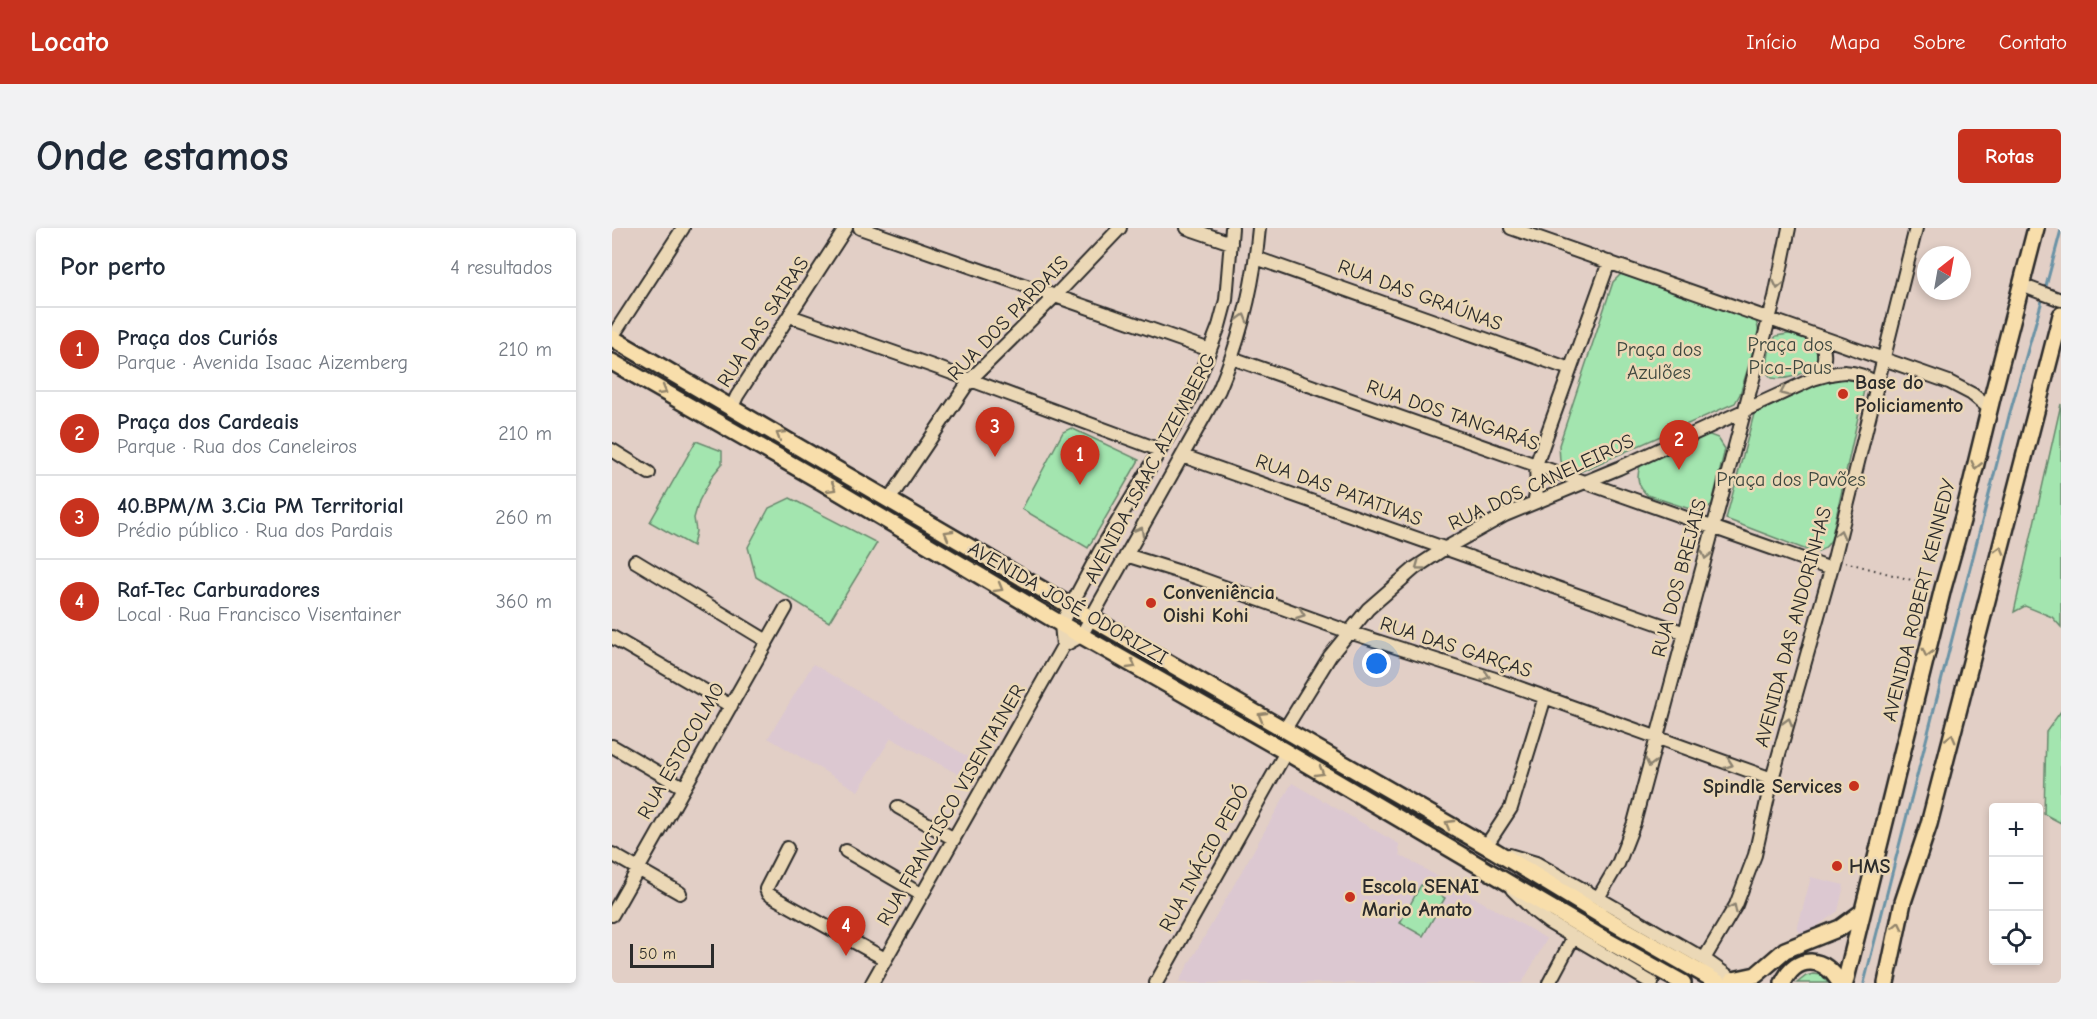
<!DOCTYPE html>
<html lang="pt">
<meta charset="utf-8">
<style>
:root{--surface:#fff;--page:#f2f2f3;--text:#1f2937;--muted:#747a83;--line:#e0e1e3;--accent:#c8321e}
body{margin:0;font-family:"Comic Neue",sans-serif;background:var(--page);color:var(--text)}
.controls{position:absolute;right:18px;bottom:18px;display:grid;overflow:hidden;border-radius:6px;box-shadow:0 3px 9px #0003}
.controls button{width:54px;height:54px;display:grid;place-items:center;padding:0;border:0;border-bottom:2px solid var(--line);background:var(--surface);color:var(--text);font:30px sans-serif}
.compass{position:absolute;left:1305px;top:18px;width:54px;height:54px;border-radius:50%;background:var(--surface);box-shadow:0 3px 9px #0003;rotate:31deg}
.scale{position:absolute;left:18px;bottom:15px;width:84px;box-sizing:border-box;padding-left:6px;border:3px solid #2b2b2b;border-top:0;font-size:16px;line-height:21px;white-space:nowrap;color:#2b2b2b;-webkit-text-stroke:4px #ebd8b6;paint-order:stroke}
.you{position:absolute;left:765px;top:436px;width:21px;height:21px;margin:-15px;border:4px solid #fff;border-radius:50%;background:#1a73e8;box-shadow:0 0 0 9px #1a73e833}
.badge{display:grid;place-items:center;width:39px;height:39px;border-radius:50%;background:var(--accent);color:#fff;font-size:20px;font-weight:700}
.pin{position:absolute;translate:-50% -50px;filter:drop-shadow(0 2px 3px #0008)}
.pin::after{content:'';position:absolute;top:32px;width:21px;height:18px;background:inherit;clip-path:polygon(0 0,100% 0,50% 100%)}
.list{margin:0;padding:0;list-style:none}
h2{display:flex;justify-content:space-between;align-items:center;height:78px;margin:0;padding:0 24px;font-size:26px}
h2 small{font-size:20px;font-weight:400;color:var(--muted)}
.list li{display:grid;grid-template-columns:39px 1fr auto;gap:18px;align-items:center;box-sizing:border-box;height:84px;padding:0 24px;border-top:2px solid var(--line)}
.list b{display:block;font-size:22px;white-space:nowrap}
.list p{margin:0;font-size:20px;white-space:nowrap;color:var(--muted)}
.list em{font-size:20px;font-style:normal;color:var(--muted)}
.icon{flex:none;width:33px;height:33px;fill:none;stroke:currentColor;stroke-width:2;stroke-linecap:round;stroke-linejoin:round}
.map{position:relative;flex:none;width:1449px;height:755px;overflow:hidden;border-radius:6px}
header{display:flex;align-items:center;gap:36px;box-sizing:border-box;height:84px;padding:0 30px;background:var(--accent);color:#fff}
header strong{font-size:28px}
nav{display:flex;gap:33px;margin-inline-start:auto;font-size:21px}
.intro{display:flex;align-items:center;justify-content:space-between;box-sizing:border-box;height:144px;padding:0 36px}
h1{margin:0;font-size:42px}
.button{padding:15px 27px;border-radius:6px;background:var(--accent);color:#fff;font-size:21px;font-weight:700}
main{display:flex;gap:36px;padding:0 36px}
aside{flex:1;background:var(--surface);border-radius:6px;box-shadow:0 3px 9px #0003}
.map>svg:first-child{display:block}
.built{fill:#dcc8d1}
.green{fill:#a3e5af;stroke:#67886d;stroke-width:1.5}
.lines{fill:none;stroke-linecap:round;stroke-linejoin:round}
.stream{stroke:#6b93a6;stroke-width:3}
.minor-casing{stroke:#2b2b2b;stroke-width:16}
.major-casing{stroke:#2b2b2b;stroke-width:20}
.path{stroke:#2b2b2b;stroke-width:2;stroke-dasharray:1.5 4.5;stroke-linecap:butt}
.minor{stroke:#ebd8b6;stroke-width:12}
.major{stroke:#f8deab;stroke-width:15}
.oneway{stroke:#8b8270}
.oneway2{stroke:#92846b}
.poi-dot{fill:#c8321e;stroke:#ebd8b6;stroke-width:2}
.labels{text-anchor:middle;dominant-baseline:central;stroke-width:5;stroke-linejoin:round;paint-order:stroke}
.street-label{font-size:20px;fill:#2b2b2b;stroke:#ebd8b6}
.park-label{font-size:20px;fill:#3d473f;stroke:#ebd8b6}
.poi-label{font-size:20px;font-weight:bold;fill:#2b2b2b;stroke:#ebd8b6;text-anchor:start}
</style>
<header>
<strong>Locato</strong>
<nav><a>Início</a><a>Mapa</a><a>Sobre</a><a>Contato</a></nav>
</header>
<div class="intro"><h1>Onde estamos</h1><a class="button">Rotas</a></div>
<main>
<aside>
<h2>Por perto<small>4 resultados</small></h2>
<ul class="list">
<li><span class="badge">1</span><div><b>Praça dos Curiós</b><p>Parque · Avenida Isaac Aizemberg</p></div><em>210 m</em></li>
<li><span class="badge">2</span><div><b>Praça dos Cardeais</b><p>Parque · Rua dos Caneleiros</p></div><em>210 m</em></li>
<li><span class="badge">3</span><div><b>40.BPM/M 3.Cia PM Territorial</b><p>Prédio público · Rua dos Pardais</p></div><em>260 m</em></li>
<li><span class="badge">4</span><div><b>Raf-Tec Carburadores</b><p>Local · Rua Francisco Visentainer</p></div><em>360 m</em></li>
</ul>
</aside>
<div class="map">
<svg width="1449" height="755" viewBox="0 0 1449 755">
<rect width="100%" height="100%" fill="#e2cfc6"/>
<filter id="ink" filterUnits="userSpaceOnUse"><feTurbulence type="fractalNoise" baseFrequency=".0167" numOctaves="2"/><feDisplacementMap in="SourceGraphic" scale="12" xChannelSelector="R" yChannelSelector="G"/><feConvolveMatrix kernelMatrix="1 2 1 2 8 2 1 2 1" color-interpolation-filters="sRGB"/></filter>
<g filter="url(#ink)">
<path class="built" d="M 201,436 L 368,536 L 359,553 L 279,510 L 246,563 L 156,510 Z
M 680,555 L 787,616 L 788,627 L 935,711 L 910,755 L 566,755 Z
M 1199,649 L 1232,657 L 1226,683 L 1193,707 L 1185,702 Z"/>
<path class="green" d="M 1009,46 L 1144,92 L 1147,104 L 1128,166 L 1123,175 L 970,243 L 957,239 L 948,233 L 947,217 L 1001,54 Z
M 1182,105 L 1201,111 L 1208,117 L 1207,137 C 1191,144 1179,153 1160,150 L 1154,144 L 1158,118 L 1164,108 Z
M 1224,147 L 1234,147 L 1249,153 L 1252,162 L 1219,312 C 1214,320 1209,324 1200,324 L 1114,291 L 1142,186 Z
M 1449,176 L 1449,399 L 1440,389 L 1413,378 L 1402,384 Z
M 459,200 L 527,232 L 476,320 L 410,281 L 451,204 Z
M 1095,206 L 1106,210 L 1113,221 L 1100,276 L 1094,281 L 1087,284 L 1035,267 C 1026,258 1024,250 1028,238 Z
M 84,213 L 110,223 L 110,236 L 101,247 L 87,273 L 82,290 L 84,303 L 81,318 L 38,294 Z
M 178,270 L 265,315 L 217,394 L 144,349 L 136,319 L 157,280 Z
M 1449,483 L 1449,595 L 1432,586 L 1434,504 Z
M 809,657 L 833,670 L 811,708 L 788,695 Z
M 1201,746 L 1210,747 L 1216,755 L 1185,755 L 1194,748 Z"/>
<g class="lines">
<path class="stream" d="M 1433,62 L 1449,2
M 1252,755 L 1397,188 L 1431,69"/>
<g class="minor-casing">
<path id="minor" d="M 248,0 L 598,122
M 575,0 L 619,15
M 899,0 L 1337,154 L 1360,166 L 1377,180
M 644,30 L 958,141
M 1409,57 L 1449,72
M 178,88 L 329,141 L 548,222
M 0,109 L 71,0
M 620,130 L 1219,341
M 1201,151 C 1213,137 1216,126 1207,110
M 120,179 L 125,168 L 234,0
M 0,222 L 37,245
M 571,228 L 1073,405
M 277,272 L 358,152 L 444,67 L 508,0
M 922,275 L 925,262 L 924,237 L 997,34
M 514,327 L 584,349 L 737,404 L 880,450 L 1160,551
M 23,333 L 155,413
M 0,409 L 119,478
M 451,418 L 449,396 L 488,323 L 578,172 L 590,142 L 607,98 L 614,72 L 620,0
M 673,501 L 718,428 L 756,381 L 803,340 L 832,321 L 893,287 L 1007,240 L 1201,151 C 1228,143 1241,139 1265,156
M 0,518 L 71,559
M 286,579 L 342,611
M 874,618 L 899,580 L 933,469
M 175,620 L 154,661 L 156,666 L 273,731
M 234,623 L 310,667
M 0,626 L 68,665
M 897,627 L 924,635 L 986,670 L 1092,731 L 1126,755
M 900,661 L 922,683 L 936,694 L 1040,755
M 986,670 L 1006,636 L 1022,595 L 1163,69 L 1177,0
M 0,687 L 174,380
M 1092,731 L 1124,677 L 1143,627 L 1160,551 L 1222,331 L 1304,0
M 260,755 L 451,418 L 469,408 L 607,162 C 629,110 642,56 647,0
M 544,755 L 674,524
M 937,755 L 961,710"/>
</g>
<g class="major-casing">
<path id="major" d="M 0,110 L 479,390 L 883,623 L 995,691 L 1107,755
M 0,134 L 210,254 L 449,396 L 674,524 L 985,707 L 1071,755
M 1121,752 L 1144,747 L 1173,722 L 1228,700 L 1250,684
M 1171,755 C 1185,725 1213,729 1228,755
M 1233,755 L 1331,360 L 1351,289 L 1381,166 L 1424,0
M 1274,755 L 1291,674 L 1317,596 L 1449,87"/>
</g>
<path class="path" d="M 1233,334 L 1318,357"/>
<use href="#minor" class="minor"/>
<use href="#major" class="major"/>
</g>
<defs><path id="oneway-chevron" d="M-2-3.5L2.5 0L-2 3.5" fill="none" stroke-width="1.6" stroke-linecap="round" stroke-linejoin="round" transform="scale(1.5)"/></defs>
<g class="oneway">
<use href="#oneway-chevron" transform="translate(1166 57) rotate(102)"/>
<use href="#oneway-chevron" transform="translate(631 90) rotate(-74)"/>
<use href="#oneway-chevron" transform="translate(1172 164) rotate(156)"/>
<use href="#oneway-chevron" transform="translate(528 303) rotate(-60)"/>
<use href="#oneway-chevron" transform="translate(1228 306) rotate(-76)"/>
<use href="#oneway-chevron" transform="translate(1094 327) rotate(104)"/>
<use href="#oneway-chevron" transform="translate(807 338) rotate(144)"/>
<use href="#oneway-chevron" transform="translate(689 386) rotate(20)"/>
<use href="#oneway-chevron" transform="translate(874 448) rotate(18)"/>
<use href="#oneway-chevron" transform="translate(1176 494) rotate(-74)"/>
<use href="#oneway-chevron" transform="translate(1038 535) rotate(104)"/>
<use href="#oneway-chevron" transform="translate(1117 536) rotate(20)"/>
<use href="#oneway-chevron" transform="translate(1121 680) rotate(-64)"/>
</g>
<g class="oneway2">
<use href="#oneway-chevron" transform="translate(51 163) rotate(30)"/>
<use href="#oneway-chevron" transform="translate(168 207) rotate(-149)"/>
<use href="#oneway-chevron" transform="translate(1364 237) rotate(103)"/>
<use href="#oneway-chevron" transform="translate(220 260) rotate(31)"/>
<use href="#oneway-chevron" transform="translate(336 306) rotate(-150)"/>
<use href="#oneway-chevron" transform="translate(1388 322) rotate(-75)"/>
<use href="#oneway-chevron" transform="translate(387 360) rotate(30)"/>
<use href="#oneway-chevron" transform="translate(1315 425) rotate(104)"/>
<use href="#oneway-chevron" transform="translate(520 437) rotate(30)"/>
<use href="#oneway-chevron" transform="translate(650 488) rotate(-150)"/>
<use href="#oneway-chevron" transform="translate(1339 510) rotate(-75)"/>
<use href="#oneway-chevron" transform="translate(708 544) rotate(30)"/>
<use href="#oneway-chevron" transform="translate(837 596) rotate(-150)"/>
<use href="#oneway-chevron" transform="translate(1286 698) rotate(-78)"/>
</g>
</g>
<g class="poi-dot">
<circle cx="1231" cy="166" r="6"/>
<circle cx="539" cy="375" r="6"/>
<circle cx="1242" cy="558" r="6"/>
<circle cx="1225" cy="638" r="6"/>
<circle cx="738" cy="669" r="6"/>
</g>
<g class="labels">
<g class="street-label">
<text transform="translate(808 67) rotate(20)">RUA DAS GRAÚNAS</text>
<text transform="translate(396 90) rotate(-46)">RUA DOS PARDAIS</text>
<text transform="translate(151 94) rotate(-57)">RUA DAS SAIRAS</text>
<text transform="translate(841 187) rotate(19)">RUA DOS TANGARÁS</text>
<text transform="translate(538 240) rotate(-62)">AVENIDA ISAAC AIZEMBERG</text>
<text transform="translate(929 254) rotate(-25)">RUA DOS CANELEIROS</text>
<text transform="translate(727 262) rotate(20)">RUA DAS PATATIVAS</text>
<text transform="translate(1067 350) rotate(-75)">RUA DOS BREJAIS</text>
<text transform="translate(1307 372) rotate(-76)">AVENIDA ROBERT KENNEDY</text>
<text transform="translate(456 375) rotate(30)">AVENIDA JOSÉ ODORIZZI</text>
<text transform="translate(1181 399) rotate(-75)">AVENIDA DAS ANDORINHAS</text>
<text transform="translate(844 419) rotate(18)">RUA DAS GARÇAS</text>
<text transform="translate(69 523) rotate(-60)">RUA ESTOCOLMO</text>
<text transform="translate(339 577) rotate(-60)">RUA FRANCISCO VISENTAINER</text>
<text transform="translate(592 630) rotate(-61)">RUA INÁCIO PEDÓ</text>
</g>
<g class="park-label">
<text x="1178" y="116">Praça dos<tspan x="1178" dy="23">Pica-Paus</tspan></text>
<text x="1047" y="121">Praça dos<tspan x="1047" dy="23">Azulões</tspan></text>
<text x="1179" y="251">Praça dos Pavões</text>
</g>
<g class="poi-label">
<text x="1243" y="154">Base do<tspan x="1243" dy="23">Policiamento</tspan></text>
<text x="551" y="364">Conveniência<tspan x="551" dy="23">Oishi Kohi</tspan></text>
<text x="1230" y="558" text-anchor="end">Spindle Services</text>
<text x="1237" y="638">HMS</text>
<text x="750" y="658">Escola SENAI<tspan x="750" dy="23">Mario Amato</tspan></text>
</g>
</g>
</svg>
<div class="controls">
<button>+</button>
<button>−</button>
<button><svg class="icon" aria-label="locate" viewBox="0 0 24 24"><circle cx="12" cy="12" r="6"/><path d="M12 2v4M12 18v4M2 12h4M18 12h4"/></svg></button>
</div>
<svg class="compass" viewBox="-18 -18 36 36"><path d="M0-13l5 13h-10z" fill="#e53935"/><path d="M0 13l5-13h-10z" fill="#747a83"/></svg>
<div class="scale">50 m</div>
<div class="you"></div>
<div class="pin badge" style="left:468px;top:257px">1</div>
<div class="pin badge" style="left:1067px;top:242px">2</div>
<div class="pin badge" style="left:383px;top:229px">3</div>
<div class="pin badge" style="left:234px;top:728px">4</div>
</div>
</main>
